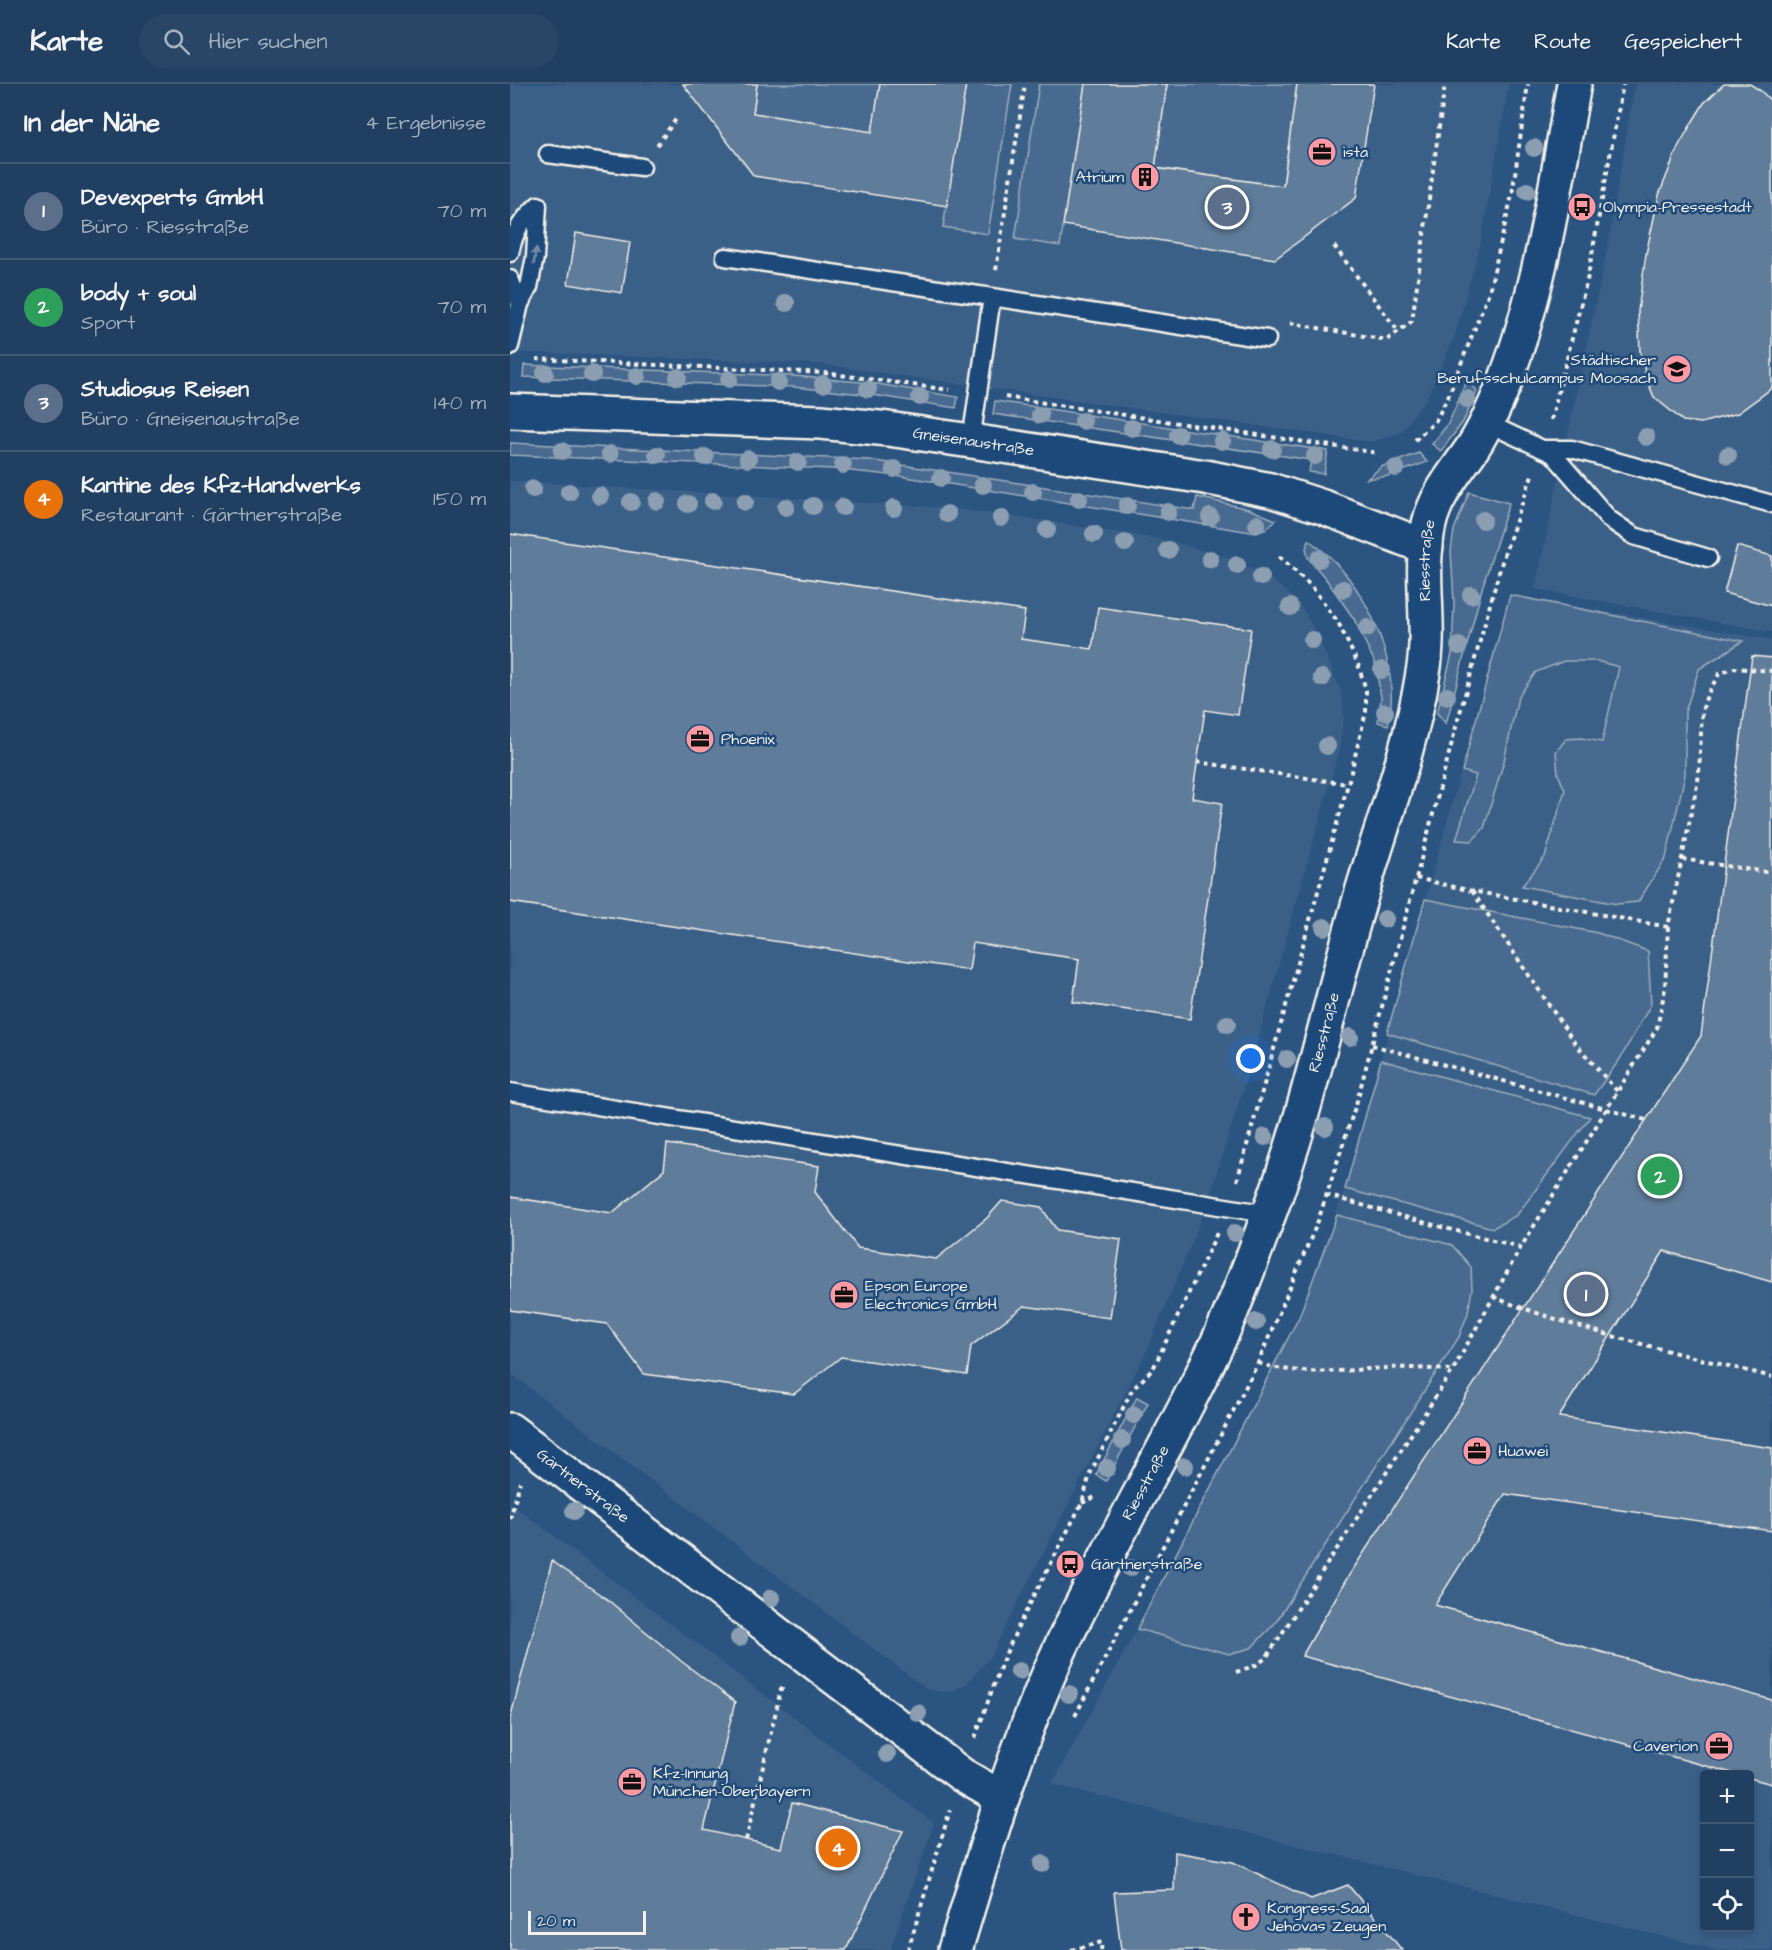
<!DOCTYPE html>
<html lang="de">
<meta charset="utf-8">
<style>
:root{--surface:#213f61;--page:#294667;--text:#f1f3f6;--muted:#a2afbd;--line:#3e5876;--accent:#ff9aa2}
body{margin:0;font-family:"Architects Daughter",sans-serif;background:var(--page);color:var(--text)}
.controls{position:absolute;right:18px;bottom:18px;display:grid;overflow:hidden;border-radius:6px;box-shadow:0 3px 9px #0003}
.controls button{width:54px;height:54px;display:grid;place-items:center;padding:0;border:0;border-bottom:2px solid var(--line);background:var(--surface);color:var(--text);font:30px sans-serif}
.scale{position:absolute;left:18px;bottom:15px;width:118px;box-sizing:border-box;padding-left:6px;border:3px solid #f4f1e8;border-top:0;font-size:16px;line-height:21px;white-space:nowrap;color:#f4f1e8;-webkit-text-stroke:4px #1f4a7a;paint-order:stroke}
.you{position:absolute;left:741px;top:975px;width:21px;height:21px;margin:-15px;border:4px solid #fff;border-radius:50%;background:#1a73e8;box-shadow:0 0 0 9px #1a73e833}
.badge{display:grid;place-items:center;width:39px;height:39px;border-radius:50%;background:var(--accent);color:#fff;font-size:20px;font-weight:700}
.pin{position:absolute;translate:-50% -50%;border:3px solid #fff;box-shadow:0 2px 6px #0006}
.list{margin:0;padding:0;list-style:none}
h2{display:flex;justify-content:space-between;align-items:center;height:78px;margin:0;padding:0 24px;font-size:26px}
h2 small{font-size:20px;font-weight:400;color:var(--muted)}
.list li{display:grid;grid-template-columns:39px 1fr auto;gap:18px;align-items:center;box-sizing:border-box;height:96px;padding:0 24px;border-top:2px solid var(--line)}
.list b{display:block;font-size:22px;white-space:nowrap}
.list p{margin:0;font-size:20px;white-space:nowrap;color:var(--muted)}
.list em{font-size:20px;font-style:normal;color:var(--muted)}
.icon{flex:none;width:33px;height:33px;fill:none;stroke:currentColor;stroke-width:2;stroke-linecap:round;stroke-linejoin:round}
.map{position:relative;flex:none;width:1262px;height:1866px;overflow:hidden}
header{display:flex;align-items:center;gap:36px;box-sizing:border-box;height:84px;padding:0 30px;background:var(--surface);border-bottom:2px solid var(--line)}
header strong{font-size:28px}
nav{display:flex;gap:33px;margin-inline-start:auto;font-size:21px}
.search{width:420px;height:54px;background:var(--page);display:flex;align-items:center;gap:15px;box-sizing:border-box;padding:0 21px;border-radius:33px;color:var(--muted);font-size:22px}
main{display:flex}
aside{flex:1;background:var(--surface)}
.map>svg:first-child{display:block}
.built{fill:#3b6088;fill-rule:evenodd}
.green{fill:#496b90;stroke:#9eaebc;stroke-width:1.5}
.building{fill:#5e7b9a;stroke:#f4f1e8;stroke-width:1.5}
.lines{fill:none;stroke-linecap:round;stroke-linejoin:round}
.service-casing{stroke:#f4f1e8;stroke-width:21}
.minor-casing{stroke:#f4f1e8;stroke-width:38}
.path{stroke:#f4f1e8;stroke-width:4;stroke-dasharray:4.5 4.5;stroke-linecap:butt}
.service{stroke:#1f4a7a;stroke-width:16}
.minor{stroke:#1f4a7a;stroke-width:33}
.tree{fill:#8c9fb2}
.oneway{fill:#748da6}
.labels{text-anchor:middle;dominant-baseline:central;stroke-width:5;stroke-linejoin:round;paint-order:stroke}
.poi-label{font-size:16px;fill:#f4f1e8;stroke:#1f4a7a;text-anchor:start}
.street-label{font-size:16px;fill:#f4f1e8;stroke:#1f4a7a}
</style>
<header>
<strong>Karte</strong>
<div class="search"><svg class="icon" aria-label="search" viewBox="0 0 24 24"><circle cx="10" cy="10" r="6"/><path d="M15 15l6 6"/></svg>Hier suchen</div>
<nav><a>Karte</a><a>Route</a><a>Gespeichert</a></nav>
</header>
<main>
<aside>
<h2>In der Nähe<small>4 Ergebnisse</small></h2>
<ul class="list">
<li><span class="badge" style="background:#5c6f8a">1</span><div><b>Devexperts GmbH</b><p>Büro · Riesstraße</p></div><em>70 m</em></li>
<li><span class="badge" style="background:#2e9e5b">2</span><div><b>body + soul</b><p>Sport</p></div><em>70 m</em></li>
<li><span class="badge" style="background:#5c6f8a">3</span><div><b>Studiosus Reisen</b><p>Büro · Gneisenaustraße</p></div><em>140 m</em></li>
<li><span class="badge" style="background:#e8710a">4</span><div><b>Kantine des Kfz-Handwerks</b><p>Restaurant · Gärtnerstraße</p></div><em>150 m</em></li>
</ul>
</aside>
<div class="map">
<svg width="1262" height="1866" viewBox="0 0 1262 1866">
<rect width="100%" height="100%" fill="#2c5481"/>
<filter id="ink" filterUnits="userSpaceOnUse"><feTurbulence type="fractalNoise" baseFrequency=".0167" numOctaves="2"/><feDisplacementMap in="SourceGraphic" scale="12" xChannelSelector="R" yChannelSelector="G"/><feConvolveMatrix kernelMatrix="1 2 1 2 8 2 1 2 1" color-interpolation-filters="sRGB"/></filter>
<g filter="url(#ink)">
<path class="built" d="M 0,0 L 999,0 L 970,162 L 944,254 L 916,315 L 891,348 L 863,358 L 310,280 L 0,268 Z
M 1125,0 L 1262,0 L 1262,548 L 1025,505 L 1097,166 Z
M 0,397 L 439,424 L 535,437 L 660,457 L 728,477 L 756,492 L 775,506 L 792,524 L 809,555 L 831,608 L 834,634 L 829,666 L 741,980 L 694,1129 L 637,1266 L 480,1573 L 457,1599 L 441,1608 L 418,1606 L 0,1289 Z
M 1000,511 L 1262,556 L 1262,1866 L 1207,1866 L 542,1700 L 627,1545 L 789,1233 L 835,1105 ZM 1194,1690 L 1240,1690 L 1240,1844 L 1194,1844 Z
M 0,1419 L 424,1739 L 380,1866 L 0,1866 Z"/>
<path class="green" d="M 247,0 L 370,0 L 362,48 L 243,29 Z
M 456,0 L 502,0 L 478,150 L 433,143 Z
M 529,0 L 575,0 L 550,162 L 505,155 Z
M 657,0 L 787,0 L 773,102 L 645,84 Z
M 14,281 L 284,292 L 361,299 L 448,313 L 446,324 L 362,311 L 283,303 L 13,293 Z
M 958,295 L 967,307 L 953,338 L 931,367 L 922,360 L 938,340 Z
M 485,317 L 818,367 L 814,390 L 799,388 L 801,376 L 483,330 Z
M 0,359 L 359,376 L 684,426 L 687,413 L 739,425 L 766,436 L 755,446 L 741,448 L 389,392 L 322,385 L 0,371 Z
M 909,369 L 917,378 L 879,392 L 857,395 L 871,383 Z
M 959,408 L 999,419 L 973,501 L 936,640 L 927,629 L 942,570 L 944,519 L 941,467 L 944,446 Z
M 799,456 C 807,463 817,469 824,477 C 863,518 891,585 878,641 L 868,638 L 871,613 L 865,579 L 844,535 L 816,495 L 798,474 L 796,464 Z
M 1000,511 L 1233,557 L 1189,585 L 1175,628 L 1175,691 L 1156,774 L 1128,818 L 1107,820 L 1012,802 L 1035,773 L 1055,706 L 1048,690 L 1046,668 L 1056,655 L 1071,654 L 1092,658 L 1109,583 L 1087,577 L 1054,577 L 1026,588 L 1008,613 L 994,677 L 974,744 L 962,757 L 946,756 L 966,691 L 952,687 Z
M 915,815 L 1088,849 L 1138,867 L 1141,920 L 1110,975 L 1084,1011 L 877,949 Z
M 871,976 L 1080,1033 L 1007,1131 L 983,1144 L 835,1105 Z
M 827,1131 L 942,1161 L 961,1183 L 962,1205 L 958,1229 L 949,1253 L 766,1538 L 741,1564 L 719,1570 L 627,1545 L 789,1233 Z
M 627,1313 L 638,1319 L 596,1397 L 586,1391 Z"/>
<path class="building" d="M 173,0 L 247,0 L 243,29 L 362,48 L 370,0 L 456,0 L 437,122 L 244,92 Z
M 575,0 L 657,0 L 645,84 L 773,102 L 787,0 L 864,0 L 846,114 L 765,175 L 553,141 Z
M 1214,0 L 1240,0 L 1251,7 L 1262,18 L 1262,304 L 1228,329 L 1191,339 L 1173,337 L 1144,313 L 1137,296 L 1130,267 L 1128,227 L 1136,170 L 1149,111 L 1168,63 L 1183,37 L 1194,19 Z
M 66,149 L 120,158 L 112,209 L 58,200 Z
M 0,450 L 515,527 L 511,555 L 582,565 L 588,523 L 741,545 L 728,631 L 695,626 L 682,714 L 712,719 L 680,935 L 563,918 L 569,875 L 463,859 L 459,886 L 0,818 Z
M 1227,462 L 1262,472 L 1262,522 L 1214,509 Z
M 1242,572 L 1262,574 L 1262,1198 L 1154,1167 L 1049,1333 L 1262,1364 L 1262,1447 L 995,1410 L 925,1521 L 1262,1616 L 1262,1700 L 1239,1694 L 1239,1690 L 1226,1690 L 792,1572 L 836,1496 L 1191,952 Z
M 157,1060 L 309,1082 L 305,1108 L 348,1164 L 426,1175 L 477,1134 L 492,1117 L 531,1123 L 547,1146 L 611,1155 L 600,1234 L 514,1222 L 461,1262 L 457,1291 L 331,1273 L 284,1310 L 134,1290 L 97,1240 L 0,1226 L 0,1113 L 102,1129 L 154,1086 Z
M 42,1477 L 98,1516 L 171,1577 L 225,1618 L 194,1746 L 271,1764 L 282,1719 L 393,1747 L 336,1866 L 0,1866 L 0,1635 Z
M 665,1768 L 723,1778 L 801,1815 L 838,1801 L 892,1866 L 611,1866 L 604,1808 L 664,1806 Z"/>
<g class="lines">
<g class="service-casing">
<path id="service" d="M 38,70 L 132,83
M 0,169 C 5,146 11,137 28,121
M 215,173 L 482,213
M 0,195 L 10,220
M 0,262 L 10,220 L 19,203 L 25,173 L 28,121
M 977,339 L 1043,370 L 1099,435 L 1124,452 L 1198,474
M 461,357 L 482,213 L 757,255
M 1032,365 L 1062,365 L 1262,420
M 0,1008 L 759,1130"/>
</g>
<g class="minor-casing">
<g id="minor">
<path id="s1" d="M 0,327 L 311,338 L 378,345 L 461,357 L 695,393 L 760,406 L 813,423 L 916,463"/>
<path id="s2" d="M 0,1346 L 452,1691 L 492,1714"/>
<path id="s3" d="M 445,1866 C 476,1765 505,1662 550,1565 C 598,1463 656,1366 705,1264 C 725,1223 741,1178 757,1135 C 795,1036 817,931 846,829 C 868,749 900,671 913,589 C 922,540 908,489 919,440 C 926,410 946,388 963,363 C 976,343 985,322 994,300 C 1031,204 1046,101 1064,0"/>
</g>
</g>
<path class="path" d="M 147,61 L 166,35
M 824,162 L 888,247
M 486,186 L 515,0
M 780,239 L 877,256 L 902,237 L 935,0
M 26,275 L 315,289 L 440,306
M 495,313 L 868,369
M 1041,336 L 1078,192 L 1113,0
M 905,356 L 925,338 L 938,313 L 979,208 L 1002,111 L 1018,0
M 687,678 L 838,700
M 1172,775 L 1262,789
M 906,794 L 962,807 L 1158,843
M 962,807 L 1064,958 L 1107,1007
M 862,961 L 1136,1036
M 727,1097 L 838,700 L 856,628 L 856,606 L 848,580 L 828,538 L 802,503 L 769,472
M 816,1111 L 927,1142 L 1011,1163
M 983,1213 C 1073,1248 1168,1269 1262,1293
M 748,1279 C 791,1293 832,1286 877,1284 C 898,1283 920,1285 942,1286
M 572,1419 L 585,1413
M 0,1435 L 10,1398
M 726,1588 L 746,1581 L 756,1574 L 943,1286 L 1011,1163 L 1147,944 L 1155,905 L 1158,843 L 1189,691 L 1192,627 L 1197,611 L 1209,590 L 1224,584 L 1262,587
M 565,1632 L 748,1279 L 808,1137 L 847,1017 L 946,643 L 993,474 L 1022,391
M 465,1654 L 492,1578 L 509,1541 L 572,1419 L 580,1390 L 622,1306 L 643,1285 L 707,1149
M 236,1756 L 271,1605 L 274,1601
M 398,1866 L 440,1726
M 561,1866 L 592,1858 L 591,1866"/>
<use href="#service" class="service"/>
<use href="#minor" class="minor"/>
</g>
<g class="tree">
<circle cx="1024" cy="64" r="9"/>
<circle cx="1017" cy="107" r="9"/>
<circle cx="276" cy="219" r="9"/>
<circle cx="35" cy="289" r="9"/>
<circle cx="82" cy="290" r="9"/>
<circle cx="127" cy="292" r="9"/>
<circle cx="168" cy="293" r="9"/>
<circle cx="219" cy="295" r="9"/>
<circle cx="268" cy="298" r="9"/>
<circle cx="313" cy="300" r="9"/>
<circle cx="358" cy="305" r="9"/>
<circle cx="410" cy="313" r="9"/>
<circle cx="957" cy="315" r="9"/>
<circle cx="530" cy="331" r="9"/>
<circle cx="573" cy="337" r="9"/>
<circle cx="622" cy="344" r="9"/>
<circle cx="668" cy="351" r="9"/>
<circle cx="1136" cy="353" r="9"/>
<circle cx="712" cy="357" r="9"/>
<circle cx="762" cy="365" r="9"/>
<circle cx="52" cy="367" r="9"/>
<circle cx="100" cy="370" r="9"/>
<circle cx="147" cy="371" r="9"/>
<circle cx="1218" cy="371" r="9"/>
<circle cx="805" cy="372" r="9"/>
<circle cx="195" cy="373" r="9"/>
<circle cx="238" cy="375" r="9"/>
<circle cx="288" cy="378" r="9"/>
<circle cx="333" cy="381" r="9"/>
<circle cx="886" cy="384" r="9"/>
<circle cx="384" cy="385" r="9"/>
<circle cx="431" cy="394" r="9"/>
<circle cx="473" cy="401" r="9"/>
<circle cx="23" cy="405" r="9"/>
<circle cx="59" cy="408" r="9"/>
<circle cx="523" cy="408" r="9"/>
<circle cx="90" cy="412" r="9"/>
<circle cx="569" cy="415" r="9"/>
<circle cx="147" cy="417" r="9"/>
<circle cx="203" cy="417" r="9"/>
<circle cx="121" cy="418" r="9"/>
<circle cx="235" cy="418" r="9"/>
<circle cx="178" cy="420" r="9"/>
<circle cx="303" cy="422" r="9"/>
<circle cx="617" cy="422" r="9"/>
<circle cx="276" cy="423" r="9"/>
<circle cx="333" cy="423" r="9"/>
<circle cx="384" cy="424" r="9"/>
<circle cx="658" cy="428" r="9"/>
<circle cx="437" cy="430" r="9"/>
<circle cx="700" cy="433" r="9"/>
<circle cx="491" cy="434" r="9"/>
<circle cx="973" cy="436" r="9"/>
<circle cx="747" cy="440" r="9"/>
<circle cx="537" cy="446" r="9"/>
<circle cx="584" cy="450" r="9"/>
<circle cx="615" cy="459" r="9"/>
<circle cx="658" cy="466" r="9"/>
<circle cx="700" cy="475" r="9"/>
<circle cx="809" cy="475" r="9"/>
<circle cx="727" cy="481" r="9"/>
<circle cx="751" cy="493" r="9"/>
<circle cx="833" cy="505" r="9"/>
<circle cx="961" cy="511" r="9"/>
<circle cx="780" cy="523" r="9"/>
<circle cx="857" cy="544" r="9"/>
<circle cx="802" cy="556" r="9"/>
<circle cx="949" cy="562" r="9"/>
<circle cx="872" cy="586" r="9"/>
<circle cx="812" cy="594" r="9"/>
<circle cx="937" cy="612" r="9"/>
<circle cx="875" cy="628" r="9"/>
<circle cx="817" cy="662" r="9"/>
<circle cx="875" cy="835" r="9"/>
<circle cx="814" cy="843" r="9"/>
<circle cx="717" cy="940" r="9"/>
<circle cx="840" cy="953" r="9"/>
<circle cx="777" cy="975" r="9"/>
<circle cx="815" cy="1043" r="9"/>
<circle cx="755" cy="1053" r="9"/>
<circle cx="725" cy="1149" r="9"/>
<circle cx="746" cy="1238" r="9"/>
<circle cx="624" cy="1331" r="9"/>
<circle cx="612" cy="1356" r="9"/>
<circle cx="675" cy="1382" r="9"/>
<circle cx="597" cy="1384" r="9"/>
<circle cx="64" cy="1427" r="9"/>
<circle cx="620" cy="1484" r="9"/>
<circle cx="261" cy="1514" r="9"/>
<circle cx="229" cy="1554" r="9"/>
<circle cx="509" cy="1587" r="9"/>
<circle cx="559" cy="1610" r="9"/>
<circle cx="408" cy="1629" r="9"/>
<circle cx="377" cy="1670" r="9"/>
<circle cx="532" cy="1780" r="9"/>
</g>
<defs><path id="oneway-solid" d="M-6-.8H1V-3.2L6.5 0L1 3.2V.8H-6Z" transform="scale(1.5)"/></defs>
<use class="oneway" href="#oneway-solid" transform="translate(25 172) rotate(-81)"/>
</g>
<defs>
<g id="office-disc" transform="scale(1.5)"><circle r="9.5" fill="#ff9aa2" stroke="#1f4a7a"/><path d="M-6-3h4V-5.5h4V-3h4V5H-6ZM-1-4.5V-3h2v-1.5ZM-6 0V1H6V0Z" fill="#111"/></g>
<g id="building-disc" transform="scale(1.5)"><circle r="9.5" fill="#ff9aa2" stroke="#1f4a7a"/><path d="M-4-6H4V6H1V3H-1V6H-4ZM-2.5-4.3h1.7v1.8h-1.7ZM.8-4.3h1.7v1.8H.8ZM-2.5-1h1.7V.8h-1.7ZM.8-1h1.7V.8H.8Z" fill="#111"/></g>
<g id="bus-disc" transform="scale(1.5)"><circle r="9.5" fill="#ff9aa2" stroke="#1f4a7a"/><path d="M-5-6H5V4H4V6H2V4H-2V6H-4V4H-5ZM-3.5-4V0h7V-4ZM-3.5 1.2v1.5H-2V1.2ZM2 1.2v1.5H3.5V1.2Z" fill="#111"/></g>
<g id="school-disc" transform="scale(1.5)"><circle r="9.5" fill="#ff9aa2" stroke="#1f4a7a"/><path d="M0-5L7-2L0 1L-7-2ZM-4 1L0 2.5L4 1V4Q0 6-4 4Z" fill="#111"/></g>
<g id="church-disc" transform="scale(1.5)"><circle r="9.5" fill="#ff9aa2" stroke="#1f4a7a"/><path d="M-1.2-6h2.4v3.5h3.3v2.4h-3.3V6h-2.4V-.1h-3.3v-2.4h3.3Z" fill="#111"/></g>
</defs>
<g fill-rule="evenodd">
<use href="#office-disc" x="812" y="68"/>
<use href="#building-disc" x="635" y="93"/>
<use href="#bus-disc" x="1072" y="123"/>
<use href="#school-disc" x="1167" y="285"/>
<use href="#office-disc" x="190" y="655"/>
<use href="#office-disc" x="334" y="1211"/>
<use href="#office-disc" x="967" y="1367"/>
<use href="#bus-disc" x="560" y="1480"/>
<use href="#office-disc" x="1209" y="1662"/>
<use href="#office-disc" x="122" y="1698"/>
<use href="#church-disc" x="736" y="1833"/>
</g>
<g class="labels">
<g class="poi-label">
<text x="833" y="68">ista</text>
<text x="614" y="93" text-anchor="end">Atrium</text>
<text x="1093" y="123">Olympia-Pressestadt</text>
<text x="1146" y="276" text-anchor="end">Städtischer<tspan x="1146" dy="18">Berufsschulcampus Moosach</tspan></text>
<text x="211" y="655">Phoenix</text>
<text x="355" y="1202">Epson Europe<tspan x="355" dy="18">Electronics GmbH</tspan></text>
<text x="988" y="1367">Huawei</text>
<text x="581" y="1480">Gärtnerstraße</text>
<text x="1188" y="1662" text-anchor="end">Caverion</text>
<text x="143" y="1689">Kfz-Innung<tspan x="143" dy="18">München-Oberbayern</tspan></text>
<text x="757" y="1824">Kongress-Saal<tspan x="757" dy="18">Jehovas Zeugen</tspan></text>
</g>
<g class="street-label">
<text stroke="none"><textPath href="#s1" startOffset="465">Gneisenaustraße</textPath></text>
<text stroke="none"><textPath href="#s3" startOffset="1478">Riesstraße</textPath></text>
<text stroke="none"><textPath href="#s3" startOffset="992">Riesstraße</textPath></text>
<text stroke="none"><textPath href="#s3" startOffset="506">Riesstraße</textPath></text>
<text stroke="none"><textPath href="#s2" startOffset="92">Gärtnerstraße</textPath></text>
</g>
</g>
</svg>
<div class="controls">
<button>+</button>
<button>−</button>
<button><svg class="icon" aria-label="locate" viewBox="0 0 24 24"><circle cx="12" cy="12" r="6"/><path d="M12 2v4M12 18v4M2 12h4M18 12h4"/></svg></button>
</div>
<div class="scale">20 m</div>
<div class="you"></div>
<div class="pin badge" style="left:1076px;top:1210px;background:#5c6f8a">1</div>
<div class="pin badge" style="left:1150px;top:1092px;background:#2e9e5b">2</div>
<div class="pin badge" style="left:717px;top:123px;background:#5c6f8a">3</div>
<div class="pin badge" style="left:328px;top:1764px;background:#e8710a">4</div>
</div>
</main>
